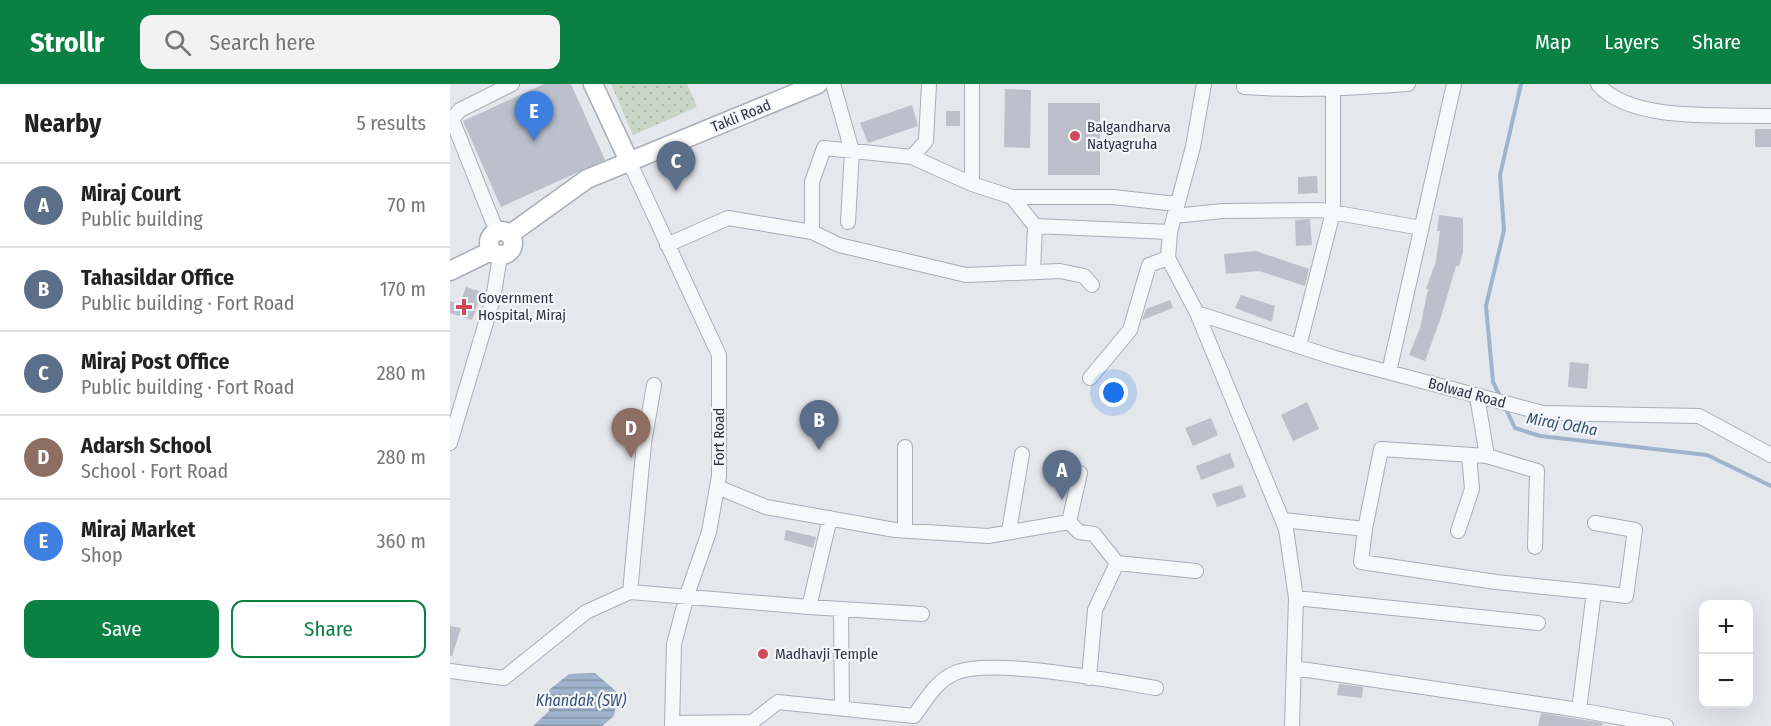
<!DOCTYPE html>
<meta charset="utf-8">
<style>
:root{--surface:#fff;--page:#f2f2f2;--text:#222;--muted:#767676;--line:#e0e0e0;--accent:#0b8043}
body{margin:0;font-family:"Fira Sans Condensed",sans-serif;background:var(--page);color:var(--text)}
.controls{position:absolute;right:18px;bottom:18px;display:grid;overflow:hidden;border-radius:12px;box-shadow:0 6px 24px #0002}
.controls button{width:54px;height:54px;display:grid;place-items:center;padding:0;border:0;border-bottom:2px solid var(--line);background:var(--surface);color:var(--text);font:30px sans-serif}
.you{position:absolute;left:664px;top:309px;width:21px;height:21px;margin:-15px;border:4px solid #fff;border-radius:50%;background:#1a73e8;box-shadow:0 0 0 9px #1a73e833}
.badge{display:grid;place-items:center;width:39px;height:39px;border-radius:50%;background:var(--accent);color:#fff;font-size:20px;font-weight:700}
.pin{position:absolute;translate:-50% -50px;filter:drop-shadow(0 2px 3px #0008)}
.pin::after{content:'';position:absolute;top:32px;width:21px;height:18px;background:inherit;clip-path:polygon(0 0,100% 0,50% 100%)}
.list{margin:0;padding:0;list-style:none}
h2{display:flex;justify-content:space-between;align-items:center;height:78px;margin:0;padding:0 24px;font-size:26px}
h2 small{font-size:20px;font-weight:400;color:var(--muted)}
.list li{display:grid;grid-template-columns:39px 1fr auto;gap:18px;align-items:center;box-sizing:border-box;height:84px;padding:0 24px;border-top:2px solid var(--line)}
.list b{display:block;font-size:22px;white-space:nowrap}
.list p{margin:0;font-size:20px;white-space:nowrap;color:var(--muted)}
.list em{font-size:20px;font-style:normal;color:var(--muted)}
.actions{display:flex;gap:12px;padding:18px 24px}
.actions a{flex:1;padding:14px 0;border:2px solid var(--accent);border-radius:12px;text-align:center;font-size:21px;color:var(--accent)}
.actions .main{background:var(--accent);color:#fff}
.icon{flex:none;width:33px;height:33px;fill:none;stroke:currentColor;stroke-width:2;stroke-linecap:round;stroke-linejoin:round}
.map{position:relative;flex:none;width:1321px;height:642px;overflow:hidden}
header{display:flex;align-items:center;gap:36px;box-sizing:border-box;height:84px;padding:0 30px;background:var(--accent);color:#fff}
header strong{font-size:28px}
nav{display:flex;gap:33px;margin-inline-start:auto;font-size:21px}
.search{width:420px;height:54px;background:var(--page);display:flex;align-items:center;gap:15px;box-sizing:border-box;padding:0 21px;border-radius:12px;color:var(--muted);font-size:22px}
main{display:flex}
aside{flex:1;background:var(--surface)}
.map>svg:first-child{display:block}
.garden{fill:url(#garden-dots)}
.water{fill:url(#water-rules)}
.lines{fill:none;stroke-linecap:round;stroke-linejoin:round}
.stream{stroke:#9fb4cc;stroke-width:4}
.building{fill:#bbc0ca}
.minor-casing{stroke:#a9aeb7;stroke-width:16}
.secondary-casing{stroke:#a9aeb7;stroke-width:21}
.minor{stroke:#f7f8fa;stroke-width:14}
.secondary{stroke:#fff;stroke-width:18}
.poi-dot{fill:#d1495b;stroke:#f4f6f9;stroke-width:2}
.labels{text-anchor:middle;dominant-baseline:central;stroke-width:4.5;stroke-linejoin:round;paint-order:stroke}
.street-label{font-size:15px;fill:#2b3445;stroke:#f4f6f9}
.poi-label{font-size:15px;fill:#2b3445;stroke:#f4f6f9;text-anchor:start}
.water-label{font-size:16px;font-style:italic;fill:#34527a;stroke:#f4f6f9}
</style>
<header>
<strong>Strollr</strong>
<div class="search"><svg class="icon" aria-label="search" viewBox="0 0 24 24"><circle cx="10" cy="10" r="6"/><path d="M15 15l6 6"/></svg>Search here</div>
<nav><a>Map</a><a>Layers</a><a>Share</a></nav>
</header>
<main>
<aside>
<h2>Nearby<small>5 results</small></h2>
<ul class="list">
<li><span class="badge" style="background:#5c6f8a">A</span><div><b>Miraj Court</b><p>Public building</p></div><em>70 m</em></li>
<li><span class="badge" style="background:#5c6f8a">B</span><div><b>Tahasildar Office</b><p>Public building · Fort Road</p></div><em>170 m</em></li>
<li><span class="badge" style="background:#5c6f8a">C</span><div><b>Miraj Post Office</b><p>Public building · Fort Road</p></div><em>280 m</em></li>
<li><span class="badge" style="background:#8d6e63">D</span><div><b>Adarsh School</b><p>School · Fort Road</p></div><em>280 m</em></li>
<li><span class="badge" style="background:#3f7fe0">E</span><div><b>Miraj Market</b><p>Shop</p></div><em>360 m</em></li>
</ul>
<div class="actions"><a class="main">Save</a><a>Share</a></div>
</aside>
<div class="map">
<svg width="1321" height="642" viewBox="0 0 1321 642">
<defs>
<pattern id="garden-dots" width="8" height="8" patternUnits="userSpaceOnUse" patternTransform="scale(1.5)"><rect width="8" height="8" fill="#c9d6c5"/><path d="M2 2h.1M6 6h.1" fill="none" stroke="#adb8ab" stroke-width="1.8" stroke-linecap="round"/></pattern>
<pattern id="water-rules" width="6" height="5" patternUnits="userSpaceOnUse" patternTransform="scale(1.5)"><rect width="6" height="5" fill="#9fb4cc"/><path d="M0 2.5h6" fill="none" stroke="#8293a7"/></pattern>
</defs>
<rect width="100%" height="100%" fill="#e4e7ec"/>
<path class="garden" d="M 161,0 L 237,0 L 247,23 L 183,51 Z"/>
<path class="water" d="M 145,589 L 168,609 L 164,632 L 152,642 L 83,642 L 99,627 L 99,606 L 119,590 Z"/>
<g class="lines">
<path class="stream" d="M 1051,314 L 1043,298 L 1036,222 L 1054,146 L 1050,91 L 1071,0
M 1055,323 L 1065,344 L 1090,352 L 1257,371 L 1321,402"/>
</g>
<path class="building" d="M 94,0 L 121,0 L 155,76 L 51,123 L 13,37 Z
M 555,5 L 581,6 L 580,64 L 554,63 Z
M 598,19 L 650,19 L 650,91 L 598,91 Z
M 462,21 L 468,42 L 418,59 L 410,39 Z
M 496,27 L 510,27 L 510,42 L 496,42 Z
M 1305,45 L 1321,45 L 1321,63 L 1305,63 Z
M 867,92 L 868,109 L 848,110 L 848,93 Z
M 989,131 L 1013,134 L 1013,168 L 1009,182 L 1006,182 L 990,236 L 975,277 L 959,271 L 970,244 L 978,205 L 976,205 L 986,177 L 990,147 L 987,147 Z
M 860,135 L 862,161 L 846,162 L 845,136 Z
M 806,167 L 859,185 L 855,202 L 809,187 L 776,190 L 774,170 Z
M 16,203 L 32,208 L 22,236 L 0,229 L 0,217 L 10,220 Z
M 791,211 L 825,222 L 822,238 L 785,224 Z
M 720,216 L 723,224 L 692,236 L 696,225 Z
M 1120,278 L 1139,280 L 1137,305 L 1118,303 Z
M 857,318 L 869,345 L 843,357 L 831,331 Z
M 761,334 L 768,351 L 743,362 L 735,344 Z
M 780,369 L 785,383 L 751,396 L 746,382 Z
M 792,401 L 796,413 L 767,423 L 762,410 Z
M 336,446 L 366,453 L 363,464 L 334,456 Z
M 0,542 L 11,544 L 2,572 L 0,572 Z
M 889,600 L 913,603 L 912,614 L 887,611 Z
M 1091,629 L 1153,639 L 1152,642 L 1088,642 Z"/>
<g class="lines">
<g class="minor-casing">
<path id="minor" d="M 383,0 L 402,67 L 398,138
M 522,0 L 522,100 L 562,113 L 663,113 L 726,120
M 754,0 L 743,63 L 720,148 L 718,174 L 747,229 L 836,445 L 846,514 L 842,642
M 794,0 L 794,3 C 849,7 903,4 958,0
M 1148,0 C 1180,39 1274,30 1321,32
M 462,73 L 522,100
M 179,77 L 269,271 L 269,392 L 259,448 L 237,511 L 224,560 L 222,642
M 562,113 L 585,142 L 720,148
M 724,132 L 773,127 L 871,126 L 971,144
M 47,148 L 2,35 L 10,26 L 62,0
M 362,148 L 362,98 L 374,64 L 462,73 L 476,57 L 479,0
M 217,161 L 278,134 L 362,148 L 389,161 L 516,191 L 610,187 L 634,192 L 642,201
M 583,186 L 585,142
M 747,229 L 885,274 L 1093,329 L 1249,332 L 1321,371
M 849,262 L 883,128 L 883,6
M 939,288 L 1004,0
M 640,294 L 680,246 L 699,181 L 718,174
M 1027,312 L 1037,372 L 1087,387 L 1085,463
M 0,359 L 43,215 L 50,172
M 455,363 L 455,446
M 267,403 L 316,423 L 445,446 L 538,452 L 619,438 L 629,448 L 644,450 L 667,479 L 746,487
M 833,436 L 915,445 L 931,365 L 1037,372
M 619,438 L 630,389
M 915,445 L 911,478 L 1046,498 L 1144,508
M 559,447 L 572,370
M 1008,447 L 1022,405 L 1019,371
M 180,508 L 194,359 L 204,301
M 846,514 L 1088,539
M 359,523 L 380,434
M 391,525 L 392,624
M 844,584 L 1129,626 L 1216,642
M 0,587 L 54,594 L 136,528 L 180,508 L 359,523 L 472,530
M 639,594 L 645,526 L 667,479
M 1129,626 L 1144,508 L 1176,512 L 1185,446 L 1145,439
M 302,638 L 328,618 L 464,632 C 476,616 486,597 505,589 C 541,573 662,597 706,604
M 222,639 L 302,638 L 302,642"/>
</g>
<g class="secondary-casing">
<path id="secondary" d="M 143,0 L 179,77
M39 159a12 12 0 1 1 24 0a12 12 0 1 1-24 0Z
M 59,151 L 137,95 L 368,0
M 0,187 L 41,167"/>
</g>
<use href="#minor" class="minor"/>
<use href="#secondary" class="secondary"/>
</g>
<g class="poi-dot">
<circle cx="625" cy="52" r="6"/>
<path d="M11 214h6v6h6v6h-6v6h-6v-6h-6v-6h6z"/>
<circle cx="313" cy="570" r="6"/>
</g>
<g class="labels">
<g class="street-label">
<text transform="translate(291 32) rotate(-22)">Takli Road</text>
<text transform="translate(1017 309) rotate(15)">Bolwad Road</text>
<text transform="translate(269 353) rotate(-90)">Fort Road</text>
</g>
<g class="poi-label">
<text x="637" y="43">Balgandharva<tspan x="637" dy="17">Natyagruha</tspan></text>
<text x="28" y="214">Government<tspan x="28" dy="17">Hospital, Miraj</tspan></text>
<text x="325" y="570">Madhavji Temple</text>
</g>
<g class="water-label">
<text transform="translate(1112 340) rotate(10)">Miraj Odha</text>
<text x="131" y="616">Khandak (SW)</text>
</g>
</g>
</svg>
<div class="controls">
<button>+</button>
<button>−</button>
</div>
<div class="you"></div>
<div class="pin badge" style="left:612px;top:416px;background:#5c6f8a">A</div>
<div class="pin badge" style="left:369px;top:366px;background:#5c6f8a">B</div>
<div class="pin badge" style="left:226px;top:107px;background:#5c6f8a">C</div>
<div class="pin badge" style="left:181px;top:374px;background:#8d6e63">D</div>
<div class="pin badge" style="left:84px;top:57px;background:#3f7fe0">E</div>
</div>
</main>
